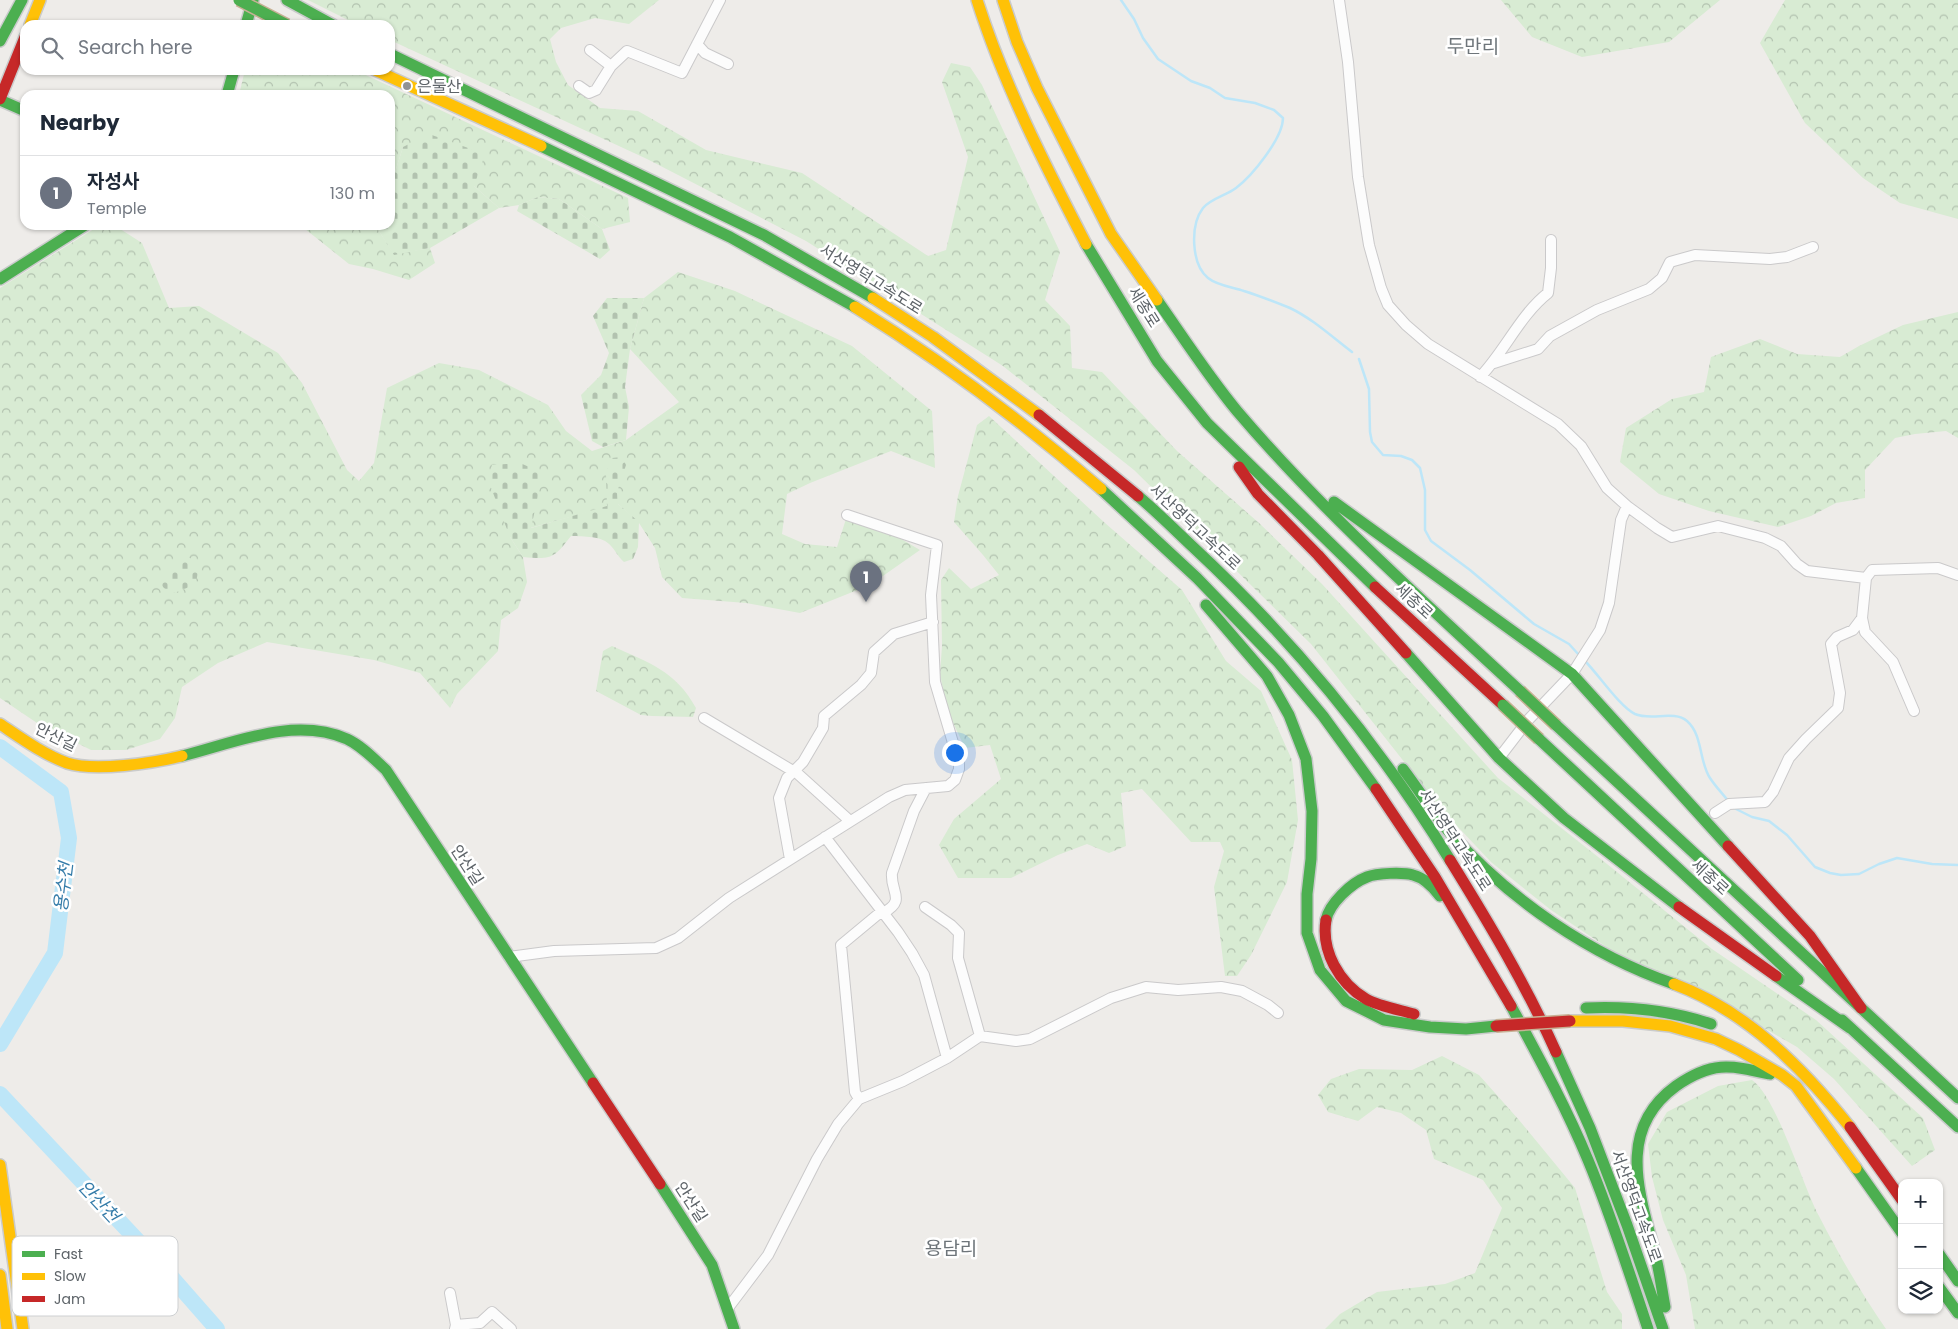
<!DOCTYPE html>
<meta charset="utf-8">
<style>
:root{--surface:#fff;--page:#f2f2f3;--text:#1f2937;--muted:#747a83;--line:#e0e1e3;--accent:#111827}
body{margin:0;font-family:Poppins,"Noto Sans KR",sans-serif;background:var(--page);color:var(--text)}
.controls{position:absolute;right:15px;bottom:15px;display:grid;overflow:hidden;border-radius:10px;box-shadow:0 1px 4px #0004}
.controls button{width:45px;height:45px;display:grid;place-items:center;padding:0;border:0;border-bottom:1px solid var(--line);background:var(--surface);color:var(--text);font:25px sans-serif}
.you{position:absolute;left:954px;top:752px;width:18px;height:18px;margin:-12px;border:4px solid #fff;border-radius:50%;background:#1a73e8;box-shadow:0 0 0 8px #1a73e833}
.badge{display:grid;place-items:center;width:32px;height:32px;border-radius:50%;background:var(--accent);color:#fff;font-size:16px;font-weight:700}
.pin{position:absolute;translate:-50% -41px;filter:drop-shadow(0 1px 2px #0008)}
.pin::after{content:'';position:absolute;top:26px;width:18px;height:15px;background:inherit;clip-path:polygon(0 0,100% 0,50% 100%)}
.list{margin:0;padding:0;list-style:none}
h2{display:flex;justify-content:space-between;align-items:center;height:65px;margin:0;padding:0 20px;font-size:21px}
h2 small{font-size:16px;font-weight:400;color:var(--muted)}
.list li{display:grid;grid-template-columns:32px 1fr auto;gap:15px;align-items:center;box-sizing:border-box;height:75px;padding:0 20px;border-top:1px solid var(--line)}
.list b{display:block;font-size:19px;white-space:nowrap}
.list p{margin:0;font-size:16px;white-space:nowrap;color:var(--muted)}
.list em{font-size:16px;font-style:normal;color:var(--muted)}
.icon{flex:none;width:28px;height:28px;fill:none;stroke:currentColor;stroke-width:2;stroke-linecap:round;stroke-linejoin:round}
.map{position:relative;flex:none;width:1958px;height:1329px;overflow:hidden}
.search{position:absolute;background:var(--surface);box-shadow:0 1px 4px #0004;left:20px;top:20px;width:375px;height:55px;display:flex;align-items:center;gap:12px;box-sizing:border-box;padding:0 18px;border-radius:15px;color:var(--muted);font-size:19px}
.panel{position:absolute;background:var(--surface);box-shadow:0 1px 4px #0004;left:20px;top:90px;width:375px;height:140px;border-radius:15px}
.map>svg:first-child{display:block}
.forest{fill:url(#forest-crowns)}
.cemetery{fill:url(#cemetery-stones)}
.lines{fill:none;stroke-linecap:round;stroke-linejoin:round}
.stream{stroke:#bde6f8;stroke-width:2.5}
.river{stroke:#bde6f8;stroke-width:16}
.street-casing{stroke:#cac9ca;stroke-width:12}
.fast-casing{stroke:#cacbcb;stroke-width:14}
.slow-casing{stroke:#cacbcb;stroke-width:14}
.jam-casing{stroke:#cacbcb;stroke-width:14}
.street{stroke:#fcfcfc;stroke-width:10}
.fast{stroke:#4caf50;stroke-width:11}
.slow{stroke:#ffc107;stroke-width:11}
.jam{stroke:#c62828;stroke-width:11}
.fast-bridge-casing{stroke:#c7b195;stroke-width:14;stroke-linecap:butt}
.jam-bridge-casing{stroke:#c7b195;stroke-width:14;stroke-linecap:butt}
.fast-bridge{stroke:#4caf50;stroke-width:11}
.jam-bridge{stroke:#c62828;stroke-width:11}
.poi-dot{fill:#909395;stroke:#fff;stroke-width:2}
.labels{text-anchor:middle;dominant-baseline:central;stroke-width:5;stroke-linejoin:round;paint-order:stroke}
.poi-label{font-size:16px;fill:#5d6368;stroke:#fff;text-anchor:start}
.street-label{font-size:16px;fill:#5d6368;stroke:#fff}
.water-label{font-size:18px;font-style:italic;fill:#357ca9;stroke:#fff}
.quarter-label{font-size:19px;fill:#6e757a;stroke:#fff}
.key{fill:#fff;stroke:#ced0d2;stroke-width:1}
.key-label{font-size:14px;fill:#5d6368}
</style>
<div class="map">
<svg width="1958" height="1329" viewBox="0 0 1958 1329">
<defs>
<pattern id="forest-crowns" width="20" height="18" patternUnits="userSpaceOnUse" patternTransform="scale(1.25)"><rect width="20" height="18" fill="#d8ebd3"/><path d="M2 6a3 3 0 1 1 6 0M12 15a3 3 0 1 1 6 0" fill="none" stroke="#b2c2af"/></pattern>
<pattern id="cemetery-stones" width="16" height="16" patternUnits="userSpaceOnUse" patternTransform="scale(1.25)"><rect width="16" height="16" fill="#d8ebd3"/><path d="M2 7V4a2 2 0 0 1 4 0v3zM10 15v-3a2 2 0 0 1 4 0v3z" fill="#b2c2af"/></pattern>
</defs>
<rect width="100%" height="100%" fill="#eeece9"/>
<path class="forest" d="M 308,0 L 659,0 L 629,24 L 595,18 L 561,28 L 550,39 L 556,62 L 568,85 L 600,108 L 638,111 L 706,150 L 802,173 L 928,256 L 946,250 L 968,157 L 942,82 L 951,63 L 970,67 L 982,85 L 1060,252 L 1045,300 L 1070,326 L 1072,368 L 1102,372 L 1177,451 L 1259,523 L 1322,584 L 1498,778 L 1607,864 L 1712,949 L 1816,1020 L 1923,1118 L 1935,1150 L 1912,1166 L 1834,1079 L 1797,1047 L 1695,988 L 1614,952 L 1551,910 L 1491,862 L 1443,811 L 1311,644 L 1134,470 L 1003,366 L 806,241 L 647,159 L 390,40 L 390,25 L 358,25 Z
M 1501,0 L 1720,0 L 1669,42 L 1582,57 L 1532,37 Z
M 1785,0 L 1958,0 L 1958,219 L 1900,203 L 1863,178 L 1805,123 L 1760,43 Z
M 245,70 L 355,70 L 628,198 L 630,222 L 602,229 L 559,199 L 538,197 L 519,205 L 499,208 L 474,186 L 403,147 L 390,188 L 390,95 L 239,95 Z
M 114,225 L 142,243 L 169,308 L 199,306 L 278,353 L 302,383 L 347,470 L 359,481 L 374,463 L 387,388 L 439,363 L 479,370 L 548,405 L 566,431 L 592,451 L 626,440 L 679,402 L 630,349 L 644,298 L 678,272 L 735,291 L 852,346 L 932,411 L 935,468 L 891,451 L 810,483 L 787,494 L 782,534 L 805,544 L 837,547 L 846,519 L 898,537 L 920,550 L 870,585 L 800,613 L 746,603 L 682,598 L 662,577 L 655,548 L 639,523 L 618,504 L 530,528 L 510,537 L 523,557 L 527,582 L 518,608 L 501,620 L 498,651 L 457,694 L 450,708 L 420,673 L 374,660 L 267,642 L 218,663 L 182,687 L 175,718 L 160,739 L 126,750 L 91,750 L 37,723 L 0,698 L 0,288 L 97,227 Z
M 300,225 L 378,225 L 377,228 L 394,254 L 430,248 L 435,263 L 409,280 L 373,269 L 349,264 Z
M 1958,312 L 1958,438 L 1946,431 L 1915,434 L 1895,438 L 1865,470 L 1865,498 L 1836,503 L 1811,516 L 1778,527 L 1709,511 L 1659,494 L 1620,462 L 1626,428 L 1672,399 L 1704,392 L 1711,357 L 1760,339 L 1797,354 L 1840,357 L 1859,346 L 1903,325 Z
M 989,416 L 1105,523 L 1182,590 L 1226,661 L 1261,691 L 1292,760 L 1298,820 L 1287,882 L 1251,955 L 1237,976 L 1225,976 L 1214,887 L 1224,851 L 1220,842 L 1191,842 L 1142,789 L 1121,793 L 1126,846 L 1109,853 L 1087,844 L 1058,855 L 1011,878 L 958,878 L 939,845 L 954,819 L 1001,779 L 990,745 L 965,748 L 947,710 L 940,674 L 942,646 L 941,580 L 949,568 L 971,589 L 999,575 L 983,555 L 954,522 L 958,496 L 977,425 Z
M 612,646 C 649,663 675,670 696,708 L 693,717 L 652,716 L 641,715 L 596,691 L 603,651 Z
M 1442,1056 L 1479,1075 L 1519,1120 L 1575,1188 L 1607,1292 L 1622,1314 L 1622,1329 L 1325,1329 L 1340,1314 L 1377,1292 L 1445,1284 L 1475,1273 L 1502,1208 L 1483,1180 L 1434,1159 L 1426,1130 L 1401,1113 L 1377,1107 L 1358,1121 L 1328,1112 L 1318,1095 L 1331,1079 L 1359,1069 L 1412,1070 Z
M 1752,1080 C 1776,1096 1803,1186 1819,1216 C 1839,1255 1861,1293 1886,1329 L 1695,1329 L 1686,1275 L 1663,1220 L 1652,1177 L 1648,1144 L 1667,1112 L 1718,1086 Z"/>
<path class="cemetery" d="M 429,134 L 485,154 L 474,186 L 499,208 L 430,248 L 394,255 L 377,228 L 378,225 L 390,225 L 390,188 L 403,147 Z
M 538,197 L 559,199 L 602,229 L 610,250 L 600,259 L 517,211 L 519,205 Z
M 607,298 L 644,298 L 630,349 L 625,387 L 629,407 L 626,440 L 603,447 L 592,441 L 581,395 L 601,375 L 609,353 L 593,316 Z
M 622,457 L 626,465 L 617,492 L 618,504 L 639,522 L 638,547 L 633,559 L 624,562 C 618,557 616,551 611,546 C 602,535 584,537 571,536 C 554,558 552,560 523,557 L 510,537 L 490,485 L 492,465 L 520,463 L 543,473 L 531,528 L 607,506 L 606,473 L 612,458 Z
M 187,557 L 195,560 C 204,580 191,589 172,593 L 164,588 L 159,582 C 163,572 176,559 187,557 Z"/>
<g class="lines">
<path class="stream" d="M 1121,0 L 1134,19 L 1143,38 L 1158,59 L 1191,81 L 1210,88 L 1225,98 L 1255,103 L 1274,110 L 1283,118 C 1283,138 1252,176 1236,188 C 1227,195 1210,199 1203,208 C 1190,225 1191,264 1208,278 C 1218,286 1233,287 1244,291 C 1260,296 1275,302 1290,308 C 1313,319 1332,337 1352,352
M 1359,359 L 1369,389 L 1370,432 L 1372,442 L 1383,455 L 1401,456 L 1412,460 L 1420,468 L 1425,490 L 1425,530 L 1431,541 L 1470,570 L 1534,624 L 1569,644 L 1579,655
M 1585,661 C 1598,674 1620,707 1635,714 C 1651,721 1674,710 1687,721 C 1703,735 1699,762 1710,778 C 1715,786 1723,794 1729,802
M 1734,808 L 1752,817 L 1769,821 L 1787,835 L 1815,867 L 1830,873 L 1841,875 L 1859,874 L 1879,864 L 1897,858 L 1932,864 L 1958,865"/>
<path class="river" d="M 0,747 L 61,792 L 69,838 L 55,953 L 0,1044
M 0,1094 L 166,1271 L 217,1329"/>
<g class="street-casing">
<path id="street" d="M 1339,0 L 1348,62 L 1358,177 L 1369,245 L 1381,288 L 1388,305 L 1406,325 L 1428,344 L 1558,424 L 1581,446 L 1607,488 L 1627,506 L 1621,520 L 1609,603 L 1600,630 L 1572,674 L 1529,719 L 1499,758
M 697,44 L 705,53 L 728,64
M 590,50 L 611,66
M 579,86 L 589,93 L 596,90 L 611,66 L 627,51 L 682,73 L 720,0
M 1494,363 L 1538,349 L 1550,336 L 1597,310 L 1649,289 L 1662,278 L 1670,262 L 1695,255 L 1770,259 L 1787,257 L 1813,247
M 1480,377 C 1505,351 1520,315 1548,293 L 1551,268 L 1551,240
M 1627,506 L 1657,528 L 1672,537 L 1718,526 L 1765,538 L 1781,546 L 1797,564 L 1807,571 L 1866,578 L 1872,570 L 1938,568 L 1958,575
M 1866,578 L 1862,618 L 1865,632 L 1893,662 L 1914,711
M 704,718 L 798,774 L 850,821
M 1715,813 L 1729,804 L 1765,802 L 1773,792 L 1789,758 L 1806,739 L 1838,708 L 1840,693 L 1831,644 L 1837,637 L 1853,630 L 1862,618
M 825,837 L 898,932 L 912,953 L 924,975 L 947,1058
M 790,859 L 779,798 L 787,778 L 803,762 L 823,728 L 824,716 L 861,685 L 871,673 L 874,652 L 894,634 L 933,622
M 925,907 L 951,925 L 959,933 L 958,958 L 980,1036
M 883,913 C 907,900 890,892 892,873 L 914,811 L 926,788
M 509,957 L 554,951 L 656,948 L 678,938 L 729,898 L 889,797 L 905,790 L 948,786 L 955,780 L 959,769 L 959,763 L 935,682 L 931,595 L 937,545 L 847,515
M 859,1099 L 855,1092 L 841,945 L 882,911
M 450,1293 L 456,1325
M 728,1308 L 768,1255 L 817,1159 L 838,1124 L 859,1099 L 903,1081 L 947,1058 L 980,1036 L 1016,1041 L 1030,1039 L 1111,998 L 1146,987 L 1178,990 L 1221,987 L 1242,991 L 1268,1005 L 1278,1013
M 455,1329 L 456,1325 L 480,1323 L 492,1312 L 511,1329"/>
</g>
<g class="fast-casing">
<path id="fast" d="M 287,0 L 333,25
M 246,25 L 253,0
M 0,41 L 22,0
M 390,54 L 764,235 L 873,298
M 227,95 L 234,70
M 0,100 L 25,111
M 541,146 L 730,237 L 855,307
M 1086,244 L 1157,361 L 1207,423 L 1375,587
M 0,279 L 85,225
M 1157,300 C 1183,337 1208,376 1237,411 C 1323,512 1423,601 1520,691
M 1101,489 L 1197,578 L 1278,662 L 1323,716 L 1376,789
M 1138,496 C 1157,512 1175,530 1193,547 C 1292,639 1380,746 1450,860
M 1334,502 L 1572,674 L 1728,846
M 1206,605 L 1267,676 L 1289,715 L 1306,759 L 1312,811 L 1311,859 L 1307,894 L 1307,933 L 1320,970 L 1346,1001 L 1384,1020 L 1430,1027 L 1466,1029 L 1496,1026
M 1406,653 L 1499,758 L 1564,818 L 1679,907
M 1556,725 L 1958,1098
M 1539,739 L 1798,980
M 182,756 C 234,743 294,716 347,739 C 362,746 374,759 386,770 L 593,1083
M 1403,769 C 1419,790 1433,813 1450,833 C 1510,900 1590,955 1674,984
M 1326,920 C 1329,904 1351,883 1367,877 C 1377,873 1403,872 1413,875 C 1425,878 1433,887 1440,896
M 1776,976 L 1850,1028
M 1511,1006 C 1538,1056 1566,1107 1588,1160 C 1611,1215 1629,1272 1648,1329
M 1586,1008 C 1630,1006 1669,1010 1711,1024
M 1842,1020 L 1958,1127
M 1556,1052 L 1590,1128 L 1627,1225 L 1663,1329
M 1856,1168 L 1902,1233
M 660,1184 L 712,1265 L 734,1329
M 1939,1254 L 1958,1281
M 1939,1287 L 1958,1313
M 1665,1307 C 1662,1291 1660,1274 1656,1258 C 1641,1197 1614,1131 1676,1086 C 1712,1061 1729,1065 1770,1074"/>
</g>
<g class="slow-casing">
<path id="slow" d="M 977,0 C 1004,85 1045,165 1086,244
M 1003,0 L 1017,42 L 1037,88 L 1111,234 L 1157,300
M 30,25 L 40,0
M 375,70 L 541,146
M 873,298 L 933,337 L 1039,415
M 855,307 C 942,361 1023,422 1101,489
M 0,724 C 21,738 43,754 67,763 C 95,772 153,763 182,756
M 1674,984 C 1747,1011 1803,1068 1850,1127
M 1570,1021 L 1623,1021 L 1670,1026 L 1716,1039 L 1739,1050 L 1782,1075 L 1796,1086 L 1856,1168
M 0,1165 L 23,1329
M 0,1275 L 7,1329"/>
</g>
<g class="jam-casing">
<path id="jam" d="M 0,99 L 25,37
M 1039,415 L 1138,496
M 1239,467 L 1258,494 L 1318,555 L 1406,653
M 1375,587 L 1503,705
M 1376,789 L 1435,877 L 1511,1006
M 1728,846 L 1810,936 L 1861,1008
M 1450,860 C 1489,923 1526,985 1556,1052
M 1679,907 L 1776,976
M 1326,920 C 1321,951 1339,983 1366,999 C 1378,1006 1400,1010 1414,1014
M 593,1083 L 660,1184
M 1850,1127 L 1902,1200"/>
</g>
<use href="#street" class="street"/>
<use href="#fast" class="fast"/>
<use href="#slow" class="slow"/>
<use href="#jam" class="jam"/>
<g class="fast-bridge-casing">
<path id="fast-bridge" d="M 239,0 L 287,25
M 1520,691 L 1556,725
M 1503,705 L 1539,739"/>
</g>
<g class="jam-bridge-casing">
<path id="jam-bridge" d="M 1496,1026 L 1570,1021"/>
</g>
<use href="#fast-bridge" class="fast-bridge"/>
<use href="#jam-bridge" class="jam-bridge"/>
</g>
<circle class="poi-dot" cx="407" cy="86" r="5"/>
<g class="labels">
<g class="poi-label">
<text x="417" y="86">은둘산</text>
</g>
<g class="street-label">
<text transform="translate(871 279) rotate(32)">서산영덕고속도로</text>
<text transform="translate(1144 307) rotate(58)">세종로</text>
<text transform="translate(1195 527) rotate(43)">서산영덕고속도로</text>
<text transform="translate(1414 601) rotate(43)">세종로</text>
<text transform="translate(56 737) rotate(26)">안산길</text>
<text transform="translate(1455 840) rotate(57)">서산영덕고속도로</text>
<text transform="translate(467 865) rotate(57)">안산길</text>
<text transform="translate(1710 877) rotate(43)">세종로</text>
<text transform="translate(691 1202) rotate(57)">안산길</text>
<text transform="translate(1636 1206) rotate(70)">서산영덕고속도로</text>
</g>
<g class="water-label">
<text transform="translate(63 887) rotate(-83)">용수천</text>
<text transform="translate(99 1201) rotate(47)">안산천</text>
</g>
<g class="quarter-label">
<text x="1473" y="46">두만리</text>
<text x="951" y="1248">용담리</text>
</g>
</g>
<rect x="12" y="1236" width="166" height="80" rx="8" class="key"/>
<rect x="22" y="1251" width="23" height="6" fill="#4caf50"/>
<rect x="22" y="1273" width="23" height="7" fill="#ffc107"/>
<rect x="22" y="1296" width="23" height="6" fill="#c62828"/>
<g class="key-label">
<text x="54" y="1259">Fast</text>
<text x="54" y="1281">Slow</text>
<text x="54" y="1304">Jam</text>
</g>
</svg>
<div class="controls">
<button>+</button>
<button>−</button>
<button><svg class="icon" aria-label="layers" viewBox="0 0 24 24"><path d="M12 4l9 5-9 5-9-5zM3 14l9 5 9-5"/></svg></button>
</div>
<div class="you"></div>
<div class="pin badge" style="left:866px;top:602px;background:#6b7280">1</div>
<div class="search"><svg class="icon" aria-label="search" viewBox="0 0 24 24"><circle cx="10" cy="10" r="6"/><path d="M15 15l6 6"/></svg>Search here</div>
<section class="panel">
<h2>Nearby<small></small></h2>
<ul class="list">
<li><span class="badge" style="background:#6b7280">1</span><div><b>자성사</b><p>Temple</p></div><em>130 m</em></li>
</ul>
</section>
</div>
